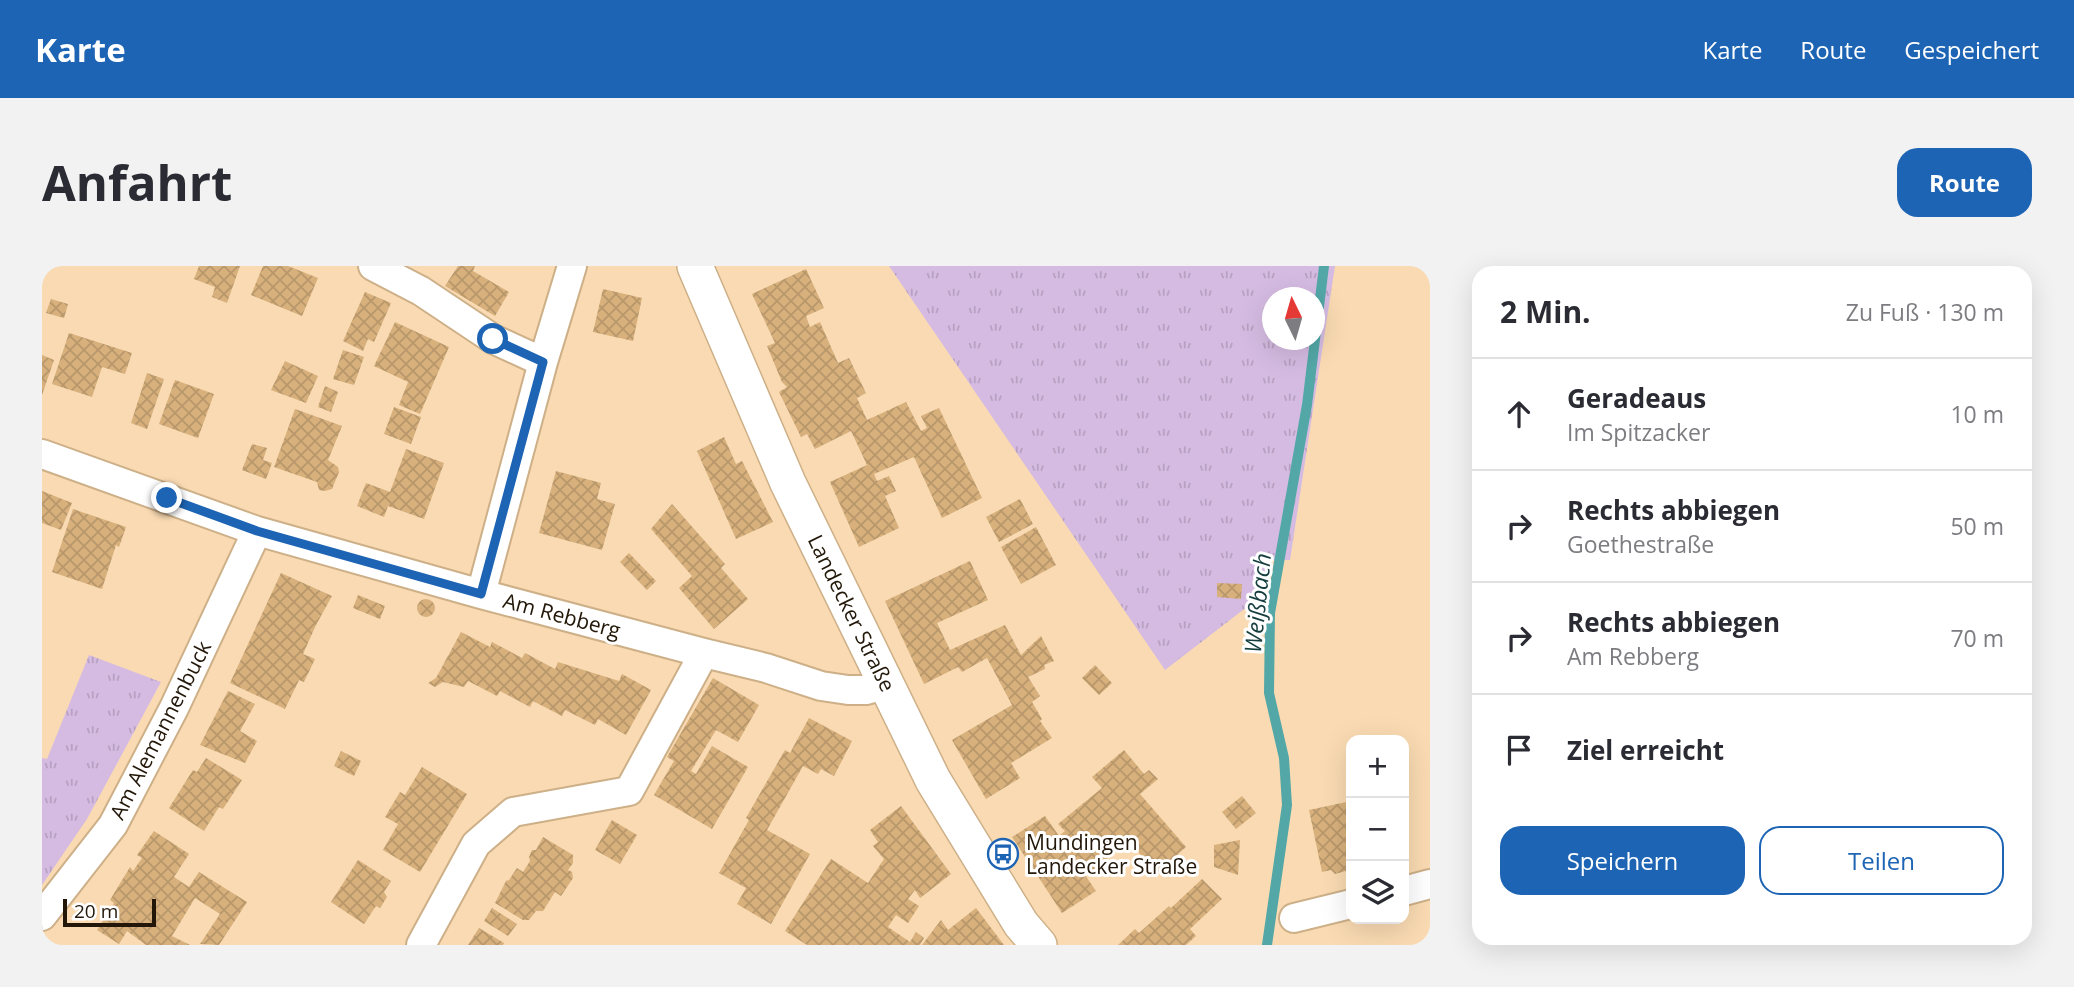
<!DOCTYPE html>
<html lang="de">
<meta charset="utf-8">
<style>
:root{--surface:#fff;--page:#f2f2f3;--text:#2b2b33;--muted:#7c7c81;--line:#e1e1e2;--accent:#1d64b4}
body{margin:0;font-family:"Open Sans",sans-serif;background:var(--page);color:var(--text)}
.controls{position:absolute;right:21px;bottom:21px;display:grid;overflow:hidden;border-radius:14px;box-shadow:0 7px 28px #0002}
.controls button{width:63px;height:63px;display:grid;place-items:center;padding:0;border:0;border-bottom:2px solid var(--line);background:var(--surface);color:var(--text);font:35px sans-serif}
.compass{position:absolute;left:1220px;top:21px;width:63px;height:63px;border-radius:50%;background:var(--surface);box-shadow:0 7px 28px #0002;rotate:355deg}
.scale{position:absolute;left:21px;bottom:18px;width:93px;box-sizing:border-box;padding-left:7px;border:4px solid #221708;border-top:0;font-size:19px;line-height:24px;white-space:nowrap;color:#221708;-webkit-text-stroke:5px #fff;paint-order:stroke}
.stop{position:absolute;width:21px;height:21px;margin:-16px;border:5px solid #1d64b4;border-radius:50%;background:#fff}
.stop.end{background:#1d64b4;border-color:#fff;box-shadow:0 2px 7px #0008}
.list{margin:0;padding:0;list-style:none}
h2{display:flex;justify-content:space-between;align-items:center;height:91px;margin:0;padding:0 28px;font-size:30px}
h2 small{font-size:23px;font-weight:400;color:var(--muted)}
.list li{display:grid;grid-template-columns:46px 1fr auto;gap:21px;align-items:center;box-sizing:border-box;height:112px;padding:0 28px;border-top:2px solid var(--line)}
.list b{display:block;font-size:26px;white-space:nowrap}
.list p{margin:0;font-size:23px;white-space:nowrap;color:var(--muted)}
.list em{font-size:23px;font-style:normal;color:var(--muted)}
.actions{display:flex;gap:14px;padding:21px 28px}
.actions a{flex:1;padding:16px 0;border:2px solid var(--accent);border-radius:21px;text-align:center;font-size:24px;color:var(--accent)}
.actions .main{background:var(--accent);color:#fff}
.icon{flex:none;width:38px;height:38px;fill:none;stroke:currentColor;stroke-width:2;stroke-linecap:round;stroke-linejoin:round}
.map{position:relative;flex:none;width:1388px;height:679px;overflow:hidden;border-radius:21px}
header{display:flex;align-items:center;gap:42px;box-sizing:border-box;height:98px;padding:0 35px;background:var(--accent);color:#fff}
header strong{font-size:33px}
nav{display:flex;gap:38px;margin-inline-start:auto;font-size:24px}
.intro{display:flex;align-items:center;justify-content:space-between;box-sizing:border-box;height:168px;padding:0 42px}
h1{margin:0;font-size:49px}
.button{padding:18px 32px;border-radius:21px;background:var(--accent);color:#fff;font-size:24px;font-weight:700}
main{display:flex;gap:42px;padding:0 42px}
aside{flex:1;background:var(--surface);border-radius:21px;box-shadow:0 7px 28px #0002}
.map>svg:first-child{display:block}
.grass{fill:url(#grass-tufts);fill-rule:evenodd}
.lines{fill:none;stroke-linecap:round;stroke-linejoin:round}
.stream{stroke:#53a8a7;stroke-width:10}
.building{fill:url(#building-cross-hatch)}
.minor-casing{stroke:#cdb088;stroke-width:32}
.tertiary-casing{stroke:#cdb088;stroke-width:38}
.minor{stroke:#fff;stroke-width:28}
.tertiary{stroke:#fff;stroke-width:35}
.route{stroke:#1d64b4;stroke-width:9}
.labels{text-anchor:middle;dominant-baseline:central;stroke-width:6;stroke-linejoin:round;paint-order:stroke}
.street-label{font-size:21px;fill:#221708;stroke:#fff}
.poi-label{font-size:21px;fill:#221708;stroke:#fff;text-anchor:start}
.water-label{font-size:23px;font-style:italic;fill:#153d3d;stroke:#fff}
</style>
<header>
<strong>Karte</strong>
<nav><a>Karte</a><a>Route</a><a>Gespeichert</a></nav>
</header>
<div class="intro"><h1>Anfahrt</h1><a class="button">Route</a></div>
<main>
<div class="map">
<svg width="1388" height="679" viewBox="0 0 1388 679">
<defs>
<pattern id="grass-tufts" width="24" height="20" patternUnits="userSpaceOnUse" patternTransform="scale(1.75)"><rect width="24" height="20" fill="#d5bbe2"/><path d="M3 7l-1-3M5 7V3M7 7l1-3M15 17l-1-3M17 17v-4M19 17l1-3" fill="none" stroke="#b7a0c0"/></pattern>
<pattern id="building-cross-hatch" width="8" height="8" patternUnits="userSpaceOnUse" patternTransform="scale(1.75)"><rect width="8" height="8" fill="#d7b07c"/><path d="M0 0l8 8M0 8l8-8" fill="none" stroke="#b8976a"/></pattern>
</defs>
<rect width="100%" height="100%" fill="#f9dab2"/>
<path class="grass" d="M 847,0 L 1293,0 L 1248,294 L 1229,294 L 1223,327 L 1123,404 ZM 1230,32 L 1272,32 L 1272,74 L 1230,74 Z
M 47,389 L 119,416 L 45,553 L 0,619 L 0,492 L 5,493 Z"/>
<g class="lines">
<path class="stream" d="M 1225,679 L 1245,539 L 1242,492 L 1227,427 L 1228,347 L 1265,139 L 1282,0"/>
</g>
<path class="building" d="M 157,0 L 198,0 L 185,37 L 170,31 L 173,21 L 152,13 Z
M 221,0 L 246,0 L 276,12 L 260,50 L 209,29 Z
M 416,0 L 433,0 L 431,5 L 467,26 L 453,50 L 403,20 Z
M 764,3 L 782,42 L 764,50 L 768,61 L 778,56 L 796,97 L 807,92 L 824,127 L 815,132 L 825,154 L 864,136 L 879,165 L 885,162 L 879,150 L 897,142 L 940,232 L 900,252 L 872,191 L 832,208 L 835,215 L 847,210 L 854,225 L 843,230 L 857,262 L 817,281 L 788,216 L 825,199 L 809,165 L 773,183 L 765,168 L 759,171 L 737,126 L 745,121 L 740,116 L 725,80 L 733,77 L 710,28 Z
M 561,23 L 600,32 L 591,75 L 551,66 Z
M 323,26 L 349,37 L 332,76 L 326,73 L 321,85 L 301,75 Z
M 9,33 L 26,38 L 22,52 L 4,47 Z
M 353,56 L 407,81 L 378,148 L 357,139 L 366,116 L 332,100 Z
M 27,67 L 90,87 L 83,108 L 60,101 L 50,131 L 10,118 Z
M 301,84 L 322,91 L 312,119 L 291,113 Z
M 0,89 L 12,94 L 0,129 Z
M 243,95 L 276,110 L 264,137 L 229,124 Z
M 105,107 L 122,113 L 105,163 L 89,157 Z
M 133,114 L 172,128 L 156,172 L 117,158 Z
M 283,120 L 296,126 L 289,146 L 276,141 Z
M 352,141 L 379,151 L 369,178 L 342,168 Z
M 253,143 L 300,160 L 286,194 L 296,201 L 297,206 L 290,223 L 283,225 L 277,224 L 275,216 L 232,201 Z
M 682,171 L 694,198 L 700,195 L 731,256 L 694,273 L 655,185 Z
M 210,178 L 225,182 L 221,194 L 230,197 L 224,213 L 200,204 Z
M 364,183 L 402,197 L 382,253 L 346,240 L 342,251 L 315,240 L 324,217 L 348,226 Z
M 514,205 L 559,217 L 555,233 L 573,238 L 560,284 L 497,267 Z
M 0,225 L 30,237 L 19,264 L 0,257 Z
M 978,233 L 991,258 L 957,276 L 944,251 Z
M 630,238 L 683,298 L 679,302 L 706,333 L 672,363 L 637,322 L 650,310 L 609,263 Z
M 31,243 L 84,261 L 77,281 L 74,279 L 60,323 L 10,306 Z
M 994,261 L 1014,299 L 979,318 L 959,281 Z
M 587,287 L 614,315 L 605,324 L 578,296 Z
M 928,295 L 946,334 L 895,357 L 908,384 L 963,359 L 979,389 L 999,370 L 1012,395 L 1002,399 L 1003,403 L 986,411 L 998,430 L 990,436 L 1000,453 L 998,455 L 1010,472 L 969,497 L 978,512 L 944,533 L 910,474 L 970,439 L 945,392 L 920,406 L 916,401 L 882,418 L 843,335 Z
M 239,307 L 290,330 L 274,359 L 261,388 L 273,393 L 262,416 L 257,414 L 243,443 L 188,417 Z
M 1175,317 L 1200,318 L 1199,333 L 1175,331 Z
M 316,329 L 343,340 L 338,353 L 311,342 Z
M375 342a9 9 0 1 1 18 0a9 9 0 1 1-18 0Z
M 419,366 L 448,381 L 450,376 L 480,392 L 483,387 L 513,403 L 516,396 L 577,415 L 580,408 L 609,424 L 584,469 L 556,453 L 553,459 L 523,444 L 520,450 L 491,435 L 488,441 L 458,425 L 455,430 L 426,415 L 422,421 L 401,416 L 393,421 L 386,417 L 394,412 Z
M 1053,399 L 1070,417 L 1057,429 L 1040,412 Z
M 671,412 L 717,439 L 696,476 L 674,464 L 649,505 L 654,508 L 670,480 L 706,501 L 670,563 L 612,529 L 632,495 L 625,491 Z
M 186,425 L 213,438 L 198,465 L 215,475 L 203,497 L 158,479 Z
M 767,452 L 810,475 L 792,510 L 779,503 L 776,508 L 761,500 L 725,564 L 768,588 L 729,658 L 695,638 L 704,622 L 677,607 L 707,554 L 704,552 L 743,484 L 748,487 Z
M 1082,484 L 1102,508 L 1107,504 L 1116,513 L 1098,528 L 1144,581 L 1114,608 L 1086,573 L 1054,603 L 1043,609 L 1054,625 L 1020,647 L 970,571 L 1003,550 L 1017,570 L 1023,565 L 1016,558 L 1060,522 L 1050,511 Z
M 299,485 L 319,495 L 312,510 L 292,500 Z
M 164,492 L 200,514 L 181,543 L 177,541 L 162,565 L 127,542 L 151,504 L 155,506 Z
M 380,501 L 425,528 L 378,606 L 341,584 L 356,558 L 343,551 L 358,526 L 363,529 Z
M 1200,530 L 1214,547 L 1194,563 L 1180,546 Z
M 1309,535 L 1309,600 L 1304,605 L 1293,608 L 1289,604 L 1280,606 L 1267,544 Z
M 859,540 L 909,608 L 878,632 L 873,624 L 866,633 L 877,640 L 866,657 L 854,649 L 846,661 L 868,676 L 874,666 L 882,672 L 878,679 L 765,679 L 743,665 L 789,593 L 826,617 L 842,593 L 831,580 L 836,576 L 828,564 Z
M 570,554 L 595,569 L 578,598 L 553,584 Z
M 112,565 L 147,588 L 132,611 L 147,621 L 157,606 L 205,636 L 177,679 L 158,678 L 178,648 L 153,632 L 130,670 L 148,679 L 104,679 L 85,665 L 77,678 L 55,664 L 72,637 L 68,634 L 88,601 L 91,605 L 100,592 L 95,589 Z
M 501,571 L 531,589 L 531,597 L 526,604 L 530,606 L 531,612 L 519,630 L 513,626 L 501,645 L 494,645 L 487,654 L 481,654 L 453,637 L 464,615 L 467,614 L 475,602 L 481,606 L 488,595 L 487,591 L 490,584 L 494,584 Z
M 1198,574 L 1196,609 L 1172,601 L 1172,579 Z
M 316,594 L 349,615 L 342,626 L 345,631 L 338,642 L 334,640 L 322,658 L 289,636 Z
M 1160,613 L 1180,633 L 1148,663 L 1154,670 L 1144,679 L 1076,679 L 1093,663 L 1097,667 L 1127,640 L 1129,642 Z
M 450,642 L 475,658 L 466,670 L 442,655 Z
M 934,642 L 962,679 L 880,679 L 899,654 L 906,664 Z
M 437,662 L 462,677 L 461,679 L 426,679 Z"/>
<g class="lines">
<g class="minor-casing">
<path id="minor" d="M 331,0 L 379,25 L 451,73 L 501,96
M 0,188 L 215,265 L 439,328 L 662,387 L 724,402 L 779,420 L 806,424 L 824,424 L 845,418
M 439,328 L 501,96 L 530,0
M 1362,625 L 1388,618
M 0,650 L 71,559 L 132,442 L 215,265
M 1252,652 L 1309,638
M 379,679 L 434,578 L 471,546 L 587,525 L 662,387"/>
</g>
<g class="tertiary-casing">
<path id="tertiary" d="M 653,0 L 746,217 L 891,514 L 979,658 L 997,679"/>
</g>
<use href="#minor" class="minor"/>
<use href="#tertiary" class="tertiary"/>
</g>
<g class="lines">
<path class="route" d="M 125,232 L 215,265 L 439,328 L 501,96 L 451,73"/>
</g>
<defs>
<g id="bus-ring" transform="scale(1.575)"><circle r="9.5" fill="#fff" stroke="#1d64b4" stroke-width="1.5"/><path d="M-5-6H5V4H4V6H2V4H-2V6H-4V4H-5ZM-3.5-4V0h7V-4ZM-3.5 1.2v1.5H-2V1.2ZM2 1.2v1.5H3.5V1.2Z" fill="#1d64b4"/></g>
</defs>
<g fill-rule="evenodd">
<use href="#bus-ring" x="961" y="588"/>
</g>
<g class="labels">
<g class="street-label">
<text transform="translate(810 347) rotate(64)">Landecker Straße</text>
<text transform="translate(520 349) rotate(15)">Am Rebberg</text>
<text transform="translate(118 464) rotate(-63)">Am Alemannenbuck</text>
</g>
<g class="poi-label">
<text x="984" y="576">Mundingen<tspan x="984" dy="24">Landecker Straße</tspan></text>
</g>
<g class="water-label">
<text transform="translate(1215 337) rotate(-84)">Weißbach</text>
</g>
</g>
</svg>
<div class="controls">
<button>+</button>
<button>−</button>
<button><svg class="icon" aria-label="layers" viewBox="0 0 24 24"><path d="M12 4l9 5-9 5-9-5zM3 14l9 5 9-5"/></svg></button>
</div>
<svg class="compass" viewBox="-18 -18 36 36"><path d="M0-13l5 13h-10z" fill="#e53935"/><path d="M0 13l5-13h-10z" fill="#7c7c81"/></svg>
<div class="scale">20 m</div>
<div class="stop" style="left:451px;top:73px"></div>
<div class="stop end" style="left:125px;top:232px"></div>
</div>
<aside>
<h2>2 Min.<small>Zu Fuß · 130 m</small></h2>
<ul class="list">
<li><svg class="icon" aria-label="ahead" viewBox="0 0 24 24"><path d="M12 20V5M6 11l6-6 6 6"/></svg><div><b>Geradeaus</b><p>Im Spitzacker</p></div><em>10 m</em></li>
<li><svg class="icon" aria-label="right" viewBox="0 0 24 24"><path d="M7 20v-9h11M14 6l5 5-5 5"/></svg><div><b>Rechts abbiegen</b><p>Goethestraße</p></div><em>50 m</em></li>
<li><svg class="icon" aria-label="right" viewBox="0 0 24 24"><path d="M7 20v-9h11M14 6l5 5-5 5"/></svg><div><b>Rechts abbiegen</b><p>Am Rebberg</p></div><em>70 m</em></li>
<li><svg class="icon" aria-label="arrive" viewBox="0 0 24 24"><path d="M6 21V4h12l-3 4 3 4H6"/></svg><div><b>Ziel erreicht</b></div></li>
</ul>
<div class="actions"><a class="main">Speichern</a><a>Teilen</a></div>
</aside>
</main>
